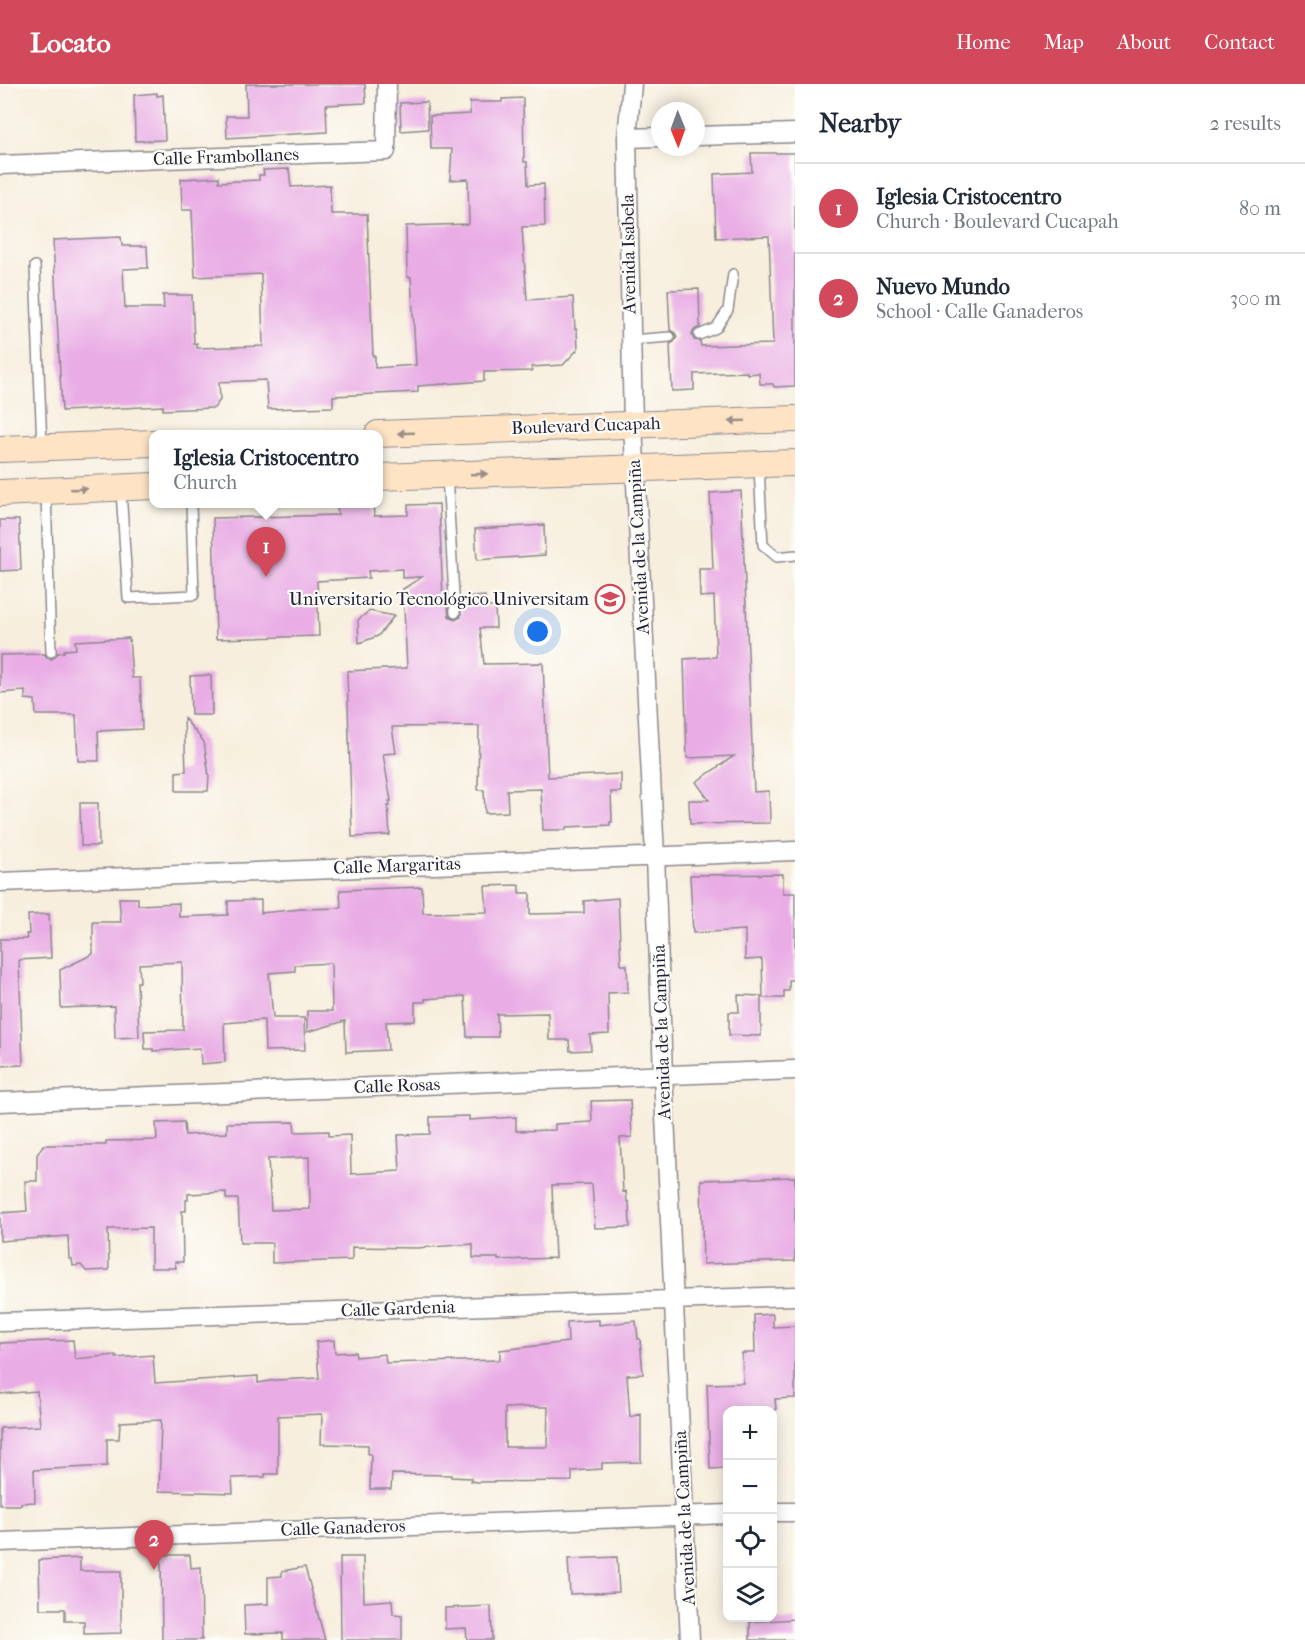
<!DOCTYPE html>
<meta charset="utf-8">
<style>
:root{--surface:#fff;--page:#f2f2f3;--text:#1f2937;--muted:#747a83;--line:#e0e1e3;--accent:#d1495b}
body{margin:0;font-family:"IM FELL French Canon",serif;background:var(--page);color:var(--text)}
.controls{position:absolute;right:18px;bottom:18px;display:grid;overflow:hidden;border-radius:12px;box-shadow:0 3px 15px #0003}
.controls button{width:54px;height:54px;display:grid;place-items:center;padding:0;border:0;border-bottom:2px solid var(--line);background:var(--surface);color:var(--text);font:30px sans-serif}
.compass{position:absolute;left:651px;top:18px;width:54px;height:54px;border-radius:50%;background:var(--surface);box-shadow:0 3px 15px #0003;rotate:179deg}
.you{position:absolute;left:538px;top:548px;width:21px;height:21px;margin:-15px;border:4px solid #fff;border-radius:50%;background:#1a73e8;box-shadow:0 0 0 9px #1a73e833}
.badge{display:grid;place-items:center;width:39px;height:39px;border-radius:50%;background:var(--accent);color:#fff;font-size:20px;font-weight:700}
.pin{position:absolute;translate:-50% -50px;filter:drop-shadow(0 2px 3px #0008)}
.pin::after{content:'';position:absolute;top:32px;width:21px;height:18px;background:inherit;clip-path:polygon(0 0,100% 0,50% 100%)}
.popup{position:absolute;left:149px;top:346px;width:234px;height:78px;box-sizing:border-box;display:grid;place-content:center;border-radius:12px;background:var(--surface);filter:drop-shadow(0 2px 4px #0005);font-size:20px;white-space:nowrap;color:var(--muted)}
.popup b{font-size:22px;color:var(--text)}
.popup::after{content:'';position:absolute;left:50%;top:100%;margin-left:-12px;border:12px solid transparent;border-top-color:var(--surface)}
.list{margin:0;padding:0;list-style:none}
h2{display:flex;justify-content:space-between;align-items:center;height:78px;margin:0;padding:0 24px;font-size:26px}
h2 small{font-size:20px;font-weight:400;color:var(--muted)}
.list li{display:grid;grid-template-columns:39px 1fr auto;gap:18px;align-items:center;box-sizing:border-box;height:90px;padding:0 24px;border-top:2px solid var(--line)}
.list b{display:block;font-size:22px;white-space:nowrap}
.list p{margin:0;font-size:20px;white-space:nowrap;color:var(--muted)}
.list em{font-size:20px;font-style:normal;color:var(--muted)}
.icon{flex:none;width:33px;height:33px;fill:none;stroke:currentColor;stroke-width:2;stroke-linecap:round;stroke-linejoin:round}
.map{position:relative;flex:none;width:795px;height:1556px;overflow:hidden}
header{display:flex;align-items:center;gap:36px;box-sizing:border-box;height:84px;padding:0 30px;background:var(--accent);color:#fff}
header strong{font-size:28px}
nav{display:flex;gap:33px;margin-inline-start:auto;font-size:21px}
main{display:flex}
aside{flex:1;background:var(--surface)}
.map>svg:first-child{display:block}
.building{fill:#e9ace5;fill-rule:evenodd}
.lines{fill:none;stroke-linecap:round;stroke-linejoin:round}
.lane-casing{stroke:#8c888c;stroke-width:12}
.street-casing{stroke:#8c888c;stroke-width:21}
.secondary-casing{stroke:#8c888c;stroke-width:28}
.lane{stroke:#fff;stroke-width:9}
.street{stroke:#fff;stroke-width:18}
.secondary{stroke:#fee4c5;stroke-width:26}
.oneway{fill:#9b8d87}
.labels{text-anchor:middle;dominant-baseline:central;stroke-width:4.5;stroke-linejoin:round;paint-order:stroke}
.street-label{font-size:18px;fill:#22223b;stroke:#fdfcf7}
.poi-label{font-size:18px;fill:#22223b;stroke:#fdfcf7;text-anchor:end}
</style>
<header>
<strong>Locato</strong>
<nav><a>Home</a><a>Map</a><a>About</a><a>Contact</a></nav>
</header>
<main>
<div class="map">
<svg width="795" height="1556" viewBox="0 0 795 1556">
<rect width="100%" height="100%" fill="#fdfcf7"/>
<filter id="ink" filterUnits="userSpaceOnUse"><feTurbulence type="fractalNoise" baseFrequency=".0167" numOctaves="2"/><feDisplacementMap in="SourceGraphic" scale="12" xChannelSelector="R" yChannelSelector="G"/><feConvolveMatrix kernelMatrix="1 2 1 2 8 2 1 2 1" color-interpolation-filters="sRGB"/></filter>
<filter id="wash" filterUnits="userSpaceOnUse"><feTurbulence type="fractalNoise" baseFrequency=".008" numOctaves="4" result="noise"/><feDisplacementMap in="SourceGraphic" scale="24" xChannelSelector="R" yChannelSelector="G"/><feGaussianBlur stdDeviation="1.35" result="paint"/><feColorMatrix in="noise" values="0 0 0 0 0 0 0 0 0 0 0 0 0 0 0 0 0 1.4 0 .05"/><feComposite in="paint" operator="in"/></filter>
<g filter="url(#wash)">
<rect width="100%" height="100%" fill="#f7eedd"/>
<g id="blocks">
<path class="building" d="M 246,0 L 365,0 L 366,19 L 326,21 L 327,48 L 227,54 L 226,32 L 247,32 Z
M 157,9 L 157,12 L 163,11 L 165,56 L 135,57 L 134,11 Z
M 523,14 L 524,78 L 527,78 L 528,101 L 544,100 L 545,142 L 522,143 L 527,216 L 573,213 L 575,245 L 577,245 L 578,265 L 563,281 L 531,283 L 532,287 L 484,288 L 484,297 L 418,302 L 418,308 L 333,312 L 333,323 L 268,325 L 266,296 L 219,298 L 220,316 L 214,324 L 163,326 L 163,322 L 62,327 L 53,156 L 121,153 L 122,162 L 147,162 L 148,184 L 123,185 L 125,224 L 164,224 L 163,211 L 192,211 L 194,260 L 197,259 L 197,264 L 263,262 L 261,190 L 195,193 L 192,126 L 182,126 L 181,95 L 219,93 L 219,98 L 259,96 L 259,91 L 264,91 L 263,86 L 289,85 L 291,103 L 330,101 L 331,130 L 367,130 L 373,272 L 375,272 L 375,284 L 416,281 L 411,193 L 407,193 L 406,142 L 469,140 L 468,95 L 450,96 L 452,65 L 431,65 L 430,32 L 470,30 L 470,18 L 502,18 L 502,15 Z
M 427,18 L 428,45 L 401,47 L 400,19 Z
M 751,69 L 795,69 L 795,302 L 774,303 L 773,300 L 760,300 L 759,289 L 747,290 L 747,288 L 694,290 L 694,306 L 672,307 L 670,260 L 674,258 L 677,253 L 675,249 L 670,246 L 668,206 L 699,205 L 700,243 L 694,246 L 692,251 L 694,256 L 700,257 L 701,262 L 773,260 L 769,152 L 716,154 L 714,90 L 752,88 Z
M 741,407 L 754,708 L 769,707 L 770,739 L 690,740 L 689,716 L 709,716 L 696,698 L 734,672 L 687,674 L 684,575 L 716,573 L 714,512 L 700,513 L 699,485 L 713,485 L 710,409 Z
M 337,420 L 373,420 L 374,432 L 408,431 L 408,421 L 439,420 L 443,515 L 447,514 L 449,532 L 455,536 L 461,533 L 461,514 L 485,512 L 486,523 L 495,523 L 496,544 L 480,544 L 484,580 L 543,579 L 548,693 L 621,690 L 621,708 L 611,708 L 612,738 L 610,738 L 610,741 L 566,743 L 566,746 L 543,746 L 541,705 L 507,706 L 508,728 L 485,729 L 484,706 L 478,706 L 479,642 L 392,643 L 396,669 L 383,670 L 391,717 L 389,717 L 390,722 L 388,722 L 390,751 L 352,753 L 347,587 L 407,584 L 403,505 L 422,493 L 402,494 L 402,485 L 368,487 L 369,494 L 317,497 L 319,552 L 216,555 L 213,434 L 338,431 Z
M 0,436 L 19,436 L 21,486 L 0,487 Z
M 544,441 L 545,471 L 477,476 L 475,445 Z
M 369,527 L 394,532 L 378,552 L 359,559 L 358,536 Z
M 129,554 L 132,594 L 140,594 L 142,645 L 98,647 L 99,677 L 78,677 L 76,631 L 36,631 L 35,616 L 25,615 L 25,607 L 0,609 L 0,571 L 45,570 L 47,574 L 52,575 L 58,569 L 64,568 L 64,566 L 76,565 L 75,557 Z
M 211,591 L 212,631 L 191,631 L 190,592 Z
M 184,634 L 204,658 L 209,692 L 208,707 L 176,707 L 176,688 L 186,687 Z
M 80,719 L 98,719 L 99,762 L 81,762 Z
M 783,790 L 783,809 L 795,809 L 795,896 L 789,896 L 789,907 L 784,907 L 784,914 L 763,914 L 762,875 L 745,876 L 745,846 L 693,849 L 690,791 Z
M 519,801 L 519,809 L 530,809 L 530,830 L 584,829 L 584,817 L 618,814 L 621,881 L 627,881 L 628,908 L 608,909 L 609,950 L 590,951 L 591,966 L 570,967 L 569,956 L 549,956 L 548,929 L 497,930 L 498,953 L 467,953 L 465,912 L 425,915 L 425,918 L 415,918 L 415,937 L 386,938 L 388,966 L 346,968 L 345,937 L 307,948 L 307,927 L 332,927 L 331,879 L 295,881 L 295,887 L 269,889 L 273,934 L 304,934 L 305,966 L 265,967 L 264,936 L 224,939 L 225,978 L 201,980 L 200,964 L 153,967 L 153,965 L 145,965 L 144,947 L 183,946 L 182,878 L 139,880 L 140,898 L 137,898 L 139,953 L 115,954 L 114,922 L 61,924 L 60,886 L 93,870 L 93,838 L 121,838 L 119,814 L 138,814 L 138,821 L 179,819 L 179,833 L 228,831 L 228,817 L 261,816 L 261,829 L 301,825 L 341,824 L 340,806 L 422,803 L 423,829 L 487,828 L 485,802 Z
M 49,830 L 51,874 L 19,876 L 23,981 L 0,982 L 0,855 L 27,855 L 26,850 L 29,850 L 28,831 Z
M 738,911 L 761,912 L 761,952 L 729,951 L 729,928 L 739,928 Z
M 630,1016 L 632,1053 L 620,1054 L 623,1108 L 626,1107 L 627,1118 L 629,1118 L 630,1143 L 595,1144 L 592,1100 L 552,1101 L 555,1174 L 498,1176 L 498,1174 L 473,1174 L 473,1160 L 417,1164 L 352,1163 L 352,1176 L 272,1179 L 272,1159 L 240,1159 L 238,1115 L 226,1115 L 226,1108 L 188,1110 L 188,1116 L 186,1116 L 186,1127 L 182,1127 L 183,1178 L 175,1178 L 176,1184 L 151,1184 L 151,1144 L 108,1145 L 109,1186 L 86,1187 L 81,1181 L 73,1182 L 72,1175 L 69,1175 L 68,1152 L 0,1157 L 0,1129 L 27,1127 L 25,1097 L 37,1097 L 37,1071 L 43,1061 L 106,1061 L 106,1057 L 157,1056 L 156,1039 L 184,1038 L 185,1051 L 227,1049 L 227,1039 L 294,1038 L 295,1048 L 329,1047 L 329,1052 L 350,1051 L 351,1090 L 400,1087 L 398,1051 L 430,1050 L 430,1033 L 469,1032 L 469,1036 L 516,1033 L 516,1047 L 555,1046 L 555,1040 L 592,1038 L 591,1017 ZM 309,1073 L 310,1125 L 271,1126 L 268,1075 Z
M 795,1093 L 795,1177 L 703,1180 L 701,1096 Z
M 773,1230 L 773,1243 L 795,1242 L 795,1314 L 775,1315 L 776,1326 L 728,1326 L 728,1384 L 710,1385 L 707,1300 L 743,1299 L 742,1269 L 755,1269 L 754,1231 Z
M 599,1236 L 599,1241 L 636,1237 L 638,1255 L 640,1255 L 643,1290 L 627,1291 L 630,1333 L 641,1330 L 641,1378 L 602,1379 L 602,1385 L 572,1387 L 572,1397 L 477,1398 L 471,1397 L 471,1394 L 451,1393 L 451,1391 L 392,1390 L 391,1405 L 370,1405 L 371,1370 L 368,1370 L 368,1361 L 321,1360 L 322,1330 L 278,1332 L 278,1390 L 265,1390 L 265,1393 L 232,1394 L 233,1409 L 159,1407 L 161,1336 L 120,1338 L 119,1355 L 107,1355 L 107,1382 L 34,1386 L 35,1418 L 21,1419 L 21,1421 L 0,1421 L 0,1344 L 40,1342 L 37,1307 L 0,1310 L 0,1259 L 73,1256 L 75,1275 L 116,1271 L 116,1274 L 153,1271 L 155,1299 L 258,1292 L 258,1299 L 275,1296 L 319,1294 L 316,1258 L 334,1256 L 335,1269 L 355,1268 L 356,1273 L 385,1270 L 386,1279 L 500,1276 L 500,1266 L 568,1258 L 567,1238 ZM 529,1323 L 548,1323 L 547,1363 L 505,1363 L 505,1324 Z
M 161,1471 L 190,1471 L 191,1484 L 201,1483 L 202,1556 L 162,1556 Z
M 340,1473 L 363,1473 L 364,1518 L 392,1516 L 393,1530 L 402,1531 L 402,1556 L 341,1556 Z
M 617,1473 L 619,1508 L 570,1510 L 568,1475 Z
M 80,1474 L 80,1487 L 121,1487 L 121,1549 L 84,1550 L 84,1537 L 65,1537 L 65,1525 L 40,1525 L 39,1476 Z
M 305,1483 L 325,1556 L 283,1556 L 283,1549 L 245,1550 L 244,1521 L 268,1520 L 268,1493 L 282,1492 L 282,1487 Z
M 491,1522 L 492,1556 L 467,1556 L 466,1544 L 445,1545 L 445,1524 Z
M 795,1535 L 795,1556 L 750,1556 L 750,1538 Z"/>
</g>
</g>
<g filter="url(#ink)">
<use href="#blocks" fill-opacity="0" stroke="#8c888c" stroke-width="1.5"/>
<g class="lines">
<g class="lane-casing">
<path id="lane" d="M 35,182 L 42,363
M 699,251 L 716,244 L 728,226 L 733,190
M 631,256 L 670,253
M 759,383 L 763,461 L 777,473 L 795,471
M 447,391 L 455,529
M 121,406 L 128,514 L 194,511 L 191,420
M 46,409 L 51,568"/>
</g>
<g class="street-casing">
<path id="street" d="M 632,0 L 627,54 L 633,341 L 655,772 L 663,990 L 690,1556
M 696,52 L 795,49
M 627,54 L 660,53
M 0,81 L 386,67 L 387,0
M 0,798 L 795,767
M 0,1018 L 795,986
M 0,1238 L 795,1212
M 772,1428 L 795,1428
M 0,1458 L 728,1430"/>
</g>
<g class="secondary-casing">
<path id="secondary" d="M 378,350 L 795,335
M 0,365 L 154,359
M 378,393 L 795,379
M 0,409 L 154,402"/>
</g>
<use href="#lane" class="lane"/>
<use href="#street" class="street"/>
<use href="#secondary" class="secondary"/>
</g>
<defs><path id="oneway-solid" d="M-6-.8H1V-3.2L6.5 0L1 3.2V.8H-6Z" transform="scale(1.5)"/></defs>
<g class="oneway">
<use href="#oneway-solid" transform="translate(737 337) rotate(178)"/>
<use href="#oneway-solid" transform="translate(406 349) rotate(178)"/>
<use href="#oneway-solid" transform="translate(479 390) rotate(-2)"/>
<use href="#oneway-solid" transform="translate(79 405) rotate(-2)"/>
</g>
</g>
<defs>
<g id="university-ring" transform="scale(1.5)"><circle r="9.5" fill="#fdfcf7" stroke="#d1495b" stroke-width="1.5"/><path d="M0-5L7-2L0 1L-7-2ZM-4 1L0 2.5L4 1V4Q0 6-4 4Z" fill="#d1495b"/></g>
</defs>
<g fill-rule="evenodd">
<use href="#university-ring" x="610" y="515"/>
</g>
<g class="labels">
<g class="street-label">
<text transform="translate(226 73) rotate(-2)">Calle Frambollanes</text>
<text transform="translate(629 170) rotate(-91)">Avenida Isabela</text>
<text transform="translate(586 342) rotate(-2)">Boulevard Cucapah</text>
<text transform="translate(639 463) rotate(-93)">Avenida de la Campiña</text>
<text transform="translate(397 782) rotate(-2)">Calle Margaritas</text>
<text transform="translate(662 948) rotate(-92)">Avenida de la Campiña</text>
<text transform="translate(397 1002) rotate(-2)">Calle Rosas</text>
<text transform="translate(398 1225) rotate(-2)">Calle Gardenia</text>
<text transform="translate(685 1434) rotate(-93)">Avenida de la Campiña</text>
<text transform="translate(343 1444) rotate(-2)">Calle Ganaderos</text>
</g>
<g class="poi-label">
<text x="589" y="515">Universitario Tecnológico Universitam</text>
</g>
</g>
</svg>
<div class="controls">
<button>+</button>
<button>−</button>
<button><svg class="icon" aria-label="locate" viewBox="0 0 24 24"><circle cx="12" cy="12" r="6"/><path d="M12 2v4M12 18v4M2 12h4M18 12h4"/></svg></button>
<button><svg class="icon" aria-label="layers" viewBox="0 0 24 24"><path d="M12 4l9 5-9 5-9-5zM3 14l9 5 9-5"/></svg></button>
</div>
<svg class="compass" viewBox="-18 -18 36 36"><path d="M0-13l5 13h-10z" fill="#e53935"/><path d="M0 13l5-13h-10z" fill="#747a83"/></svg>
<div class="you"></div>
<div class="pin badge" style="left:266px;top:493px">1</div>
<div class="popup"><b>Iglesia Cristocentro</b>Church</div>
<div class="pin badge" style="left:154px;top:1486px">2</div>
</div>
<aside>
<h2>Nearby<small>2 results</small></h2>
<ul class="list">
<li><span class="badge">1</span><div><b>Iglesia Cristocentro</b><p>Church · Boulevard Cucapah</p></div><em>80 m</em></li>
<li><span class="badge">2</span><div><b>Nuevo Mundo</b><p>School · Calle Ganaderos</p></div><em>300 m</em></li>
</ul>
</aside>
</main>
